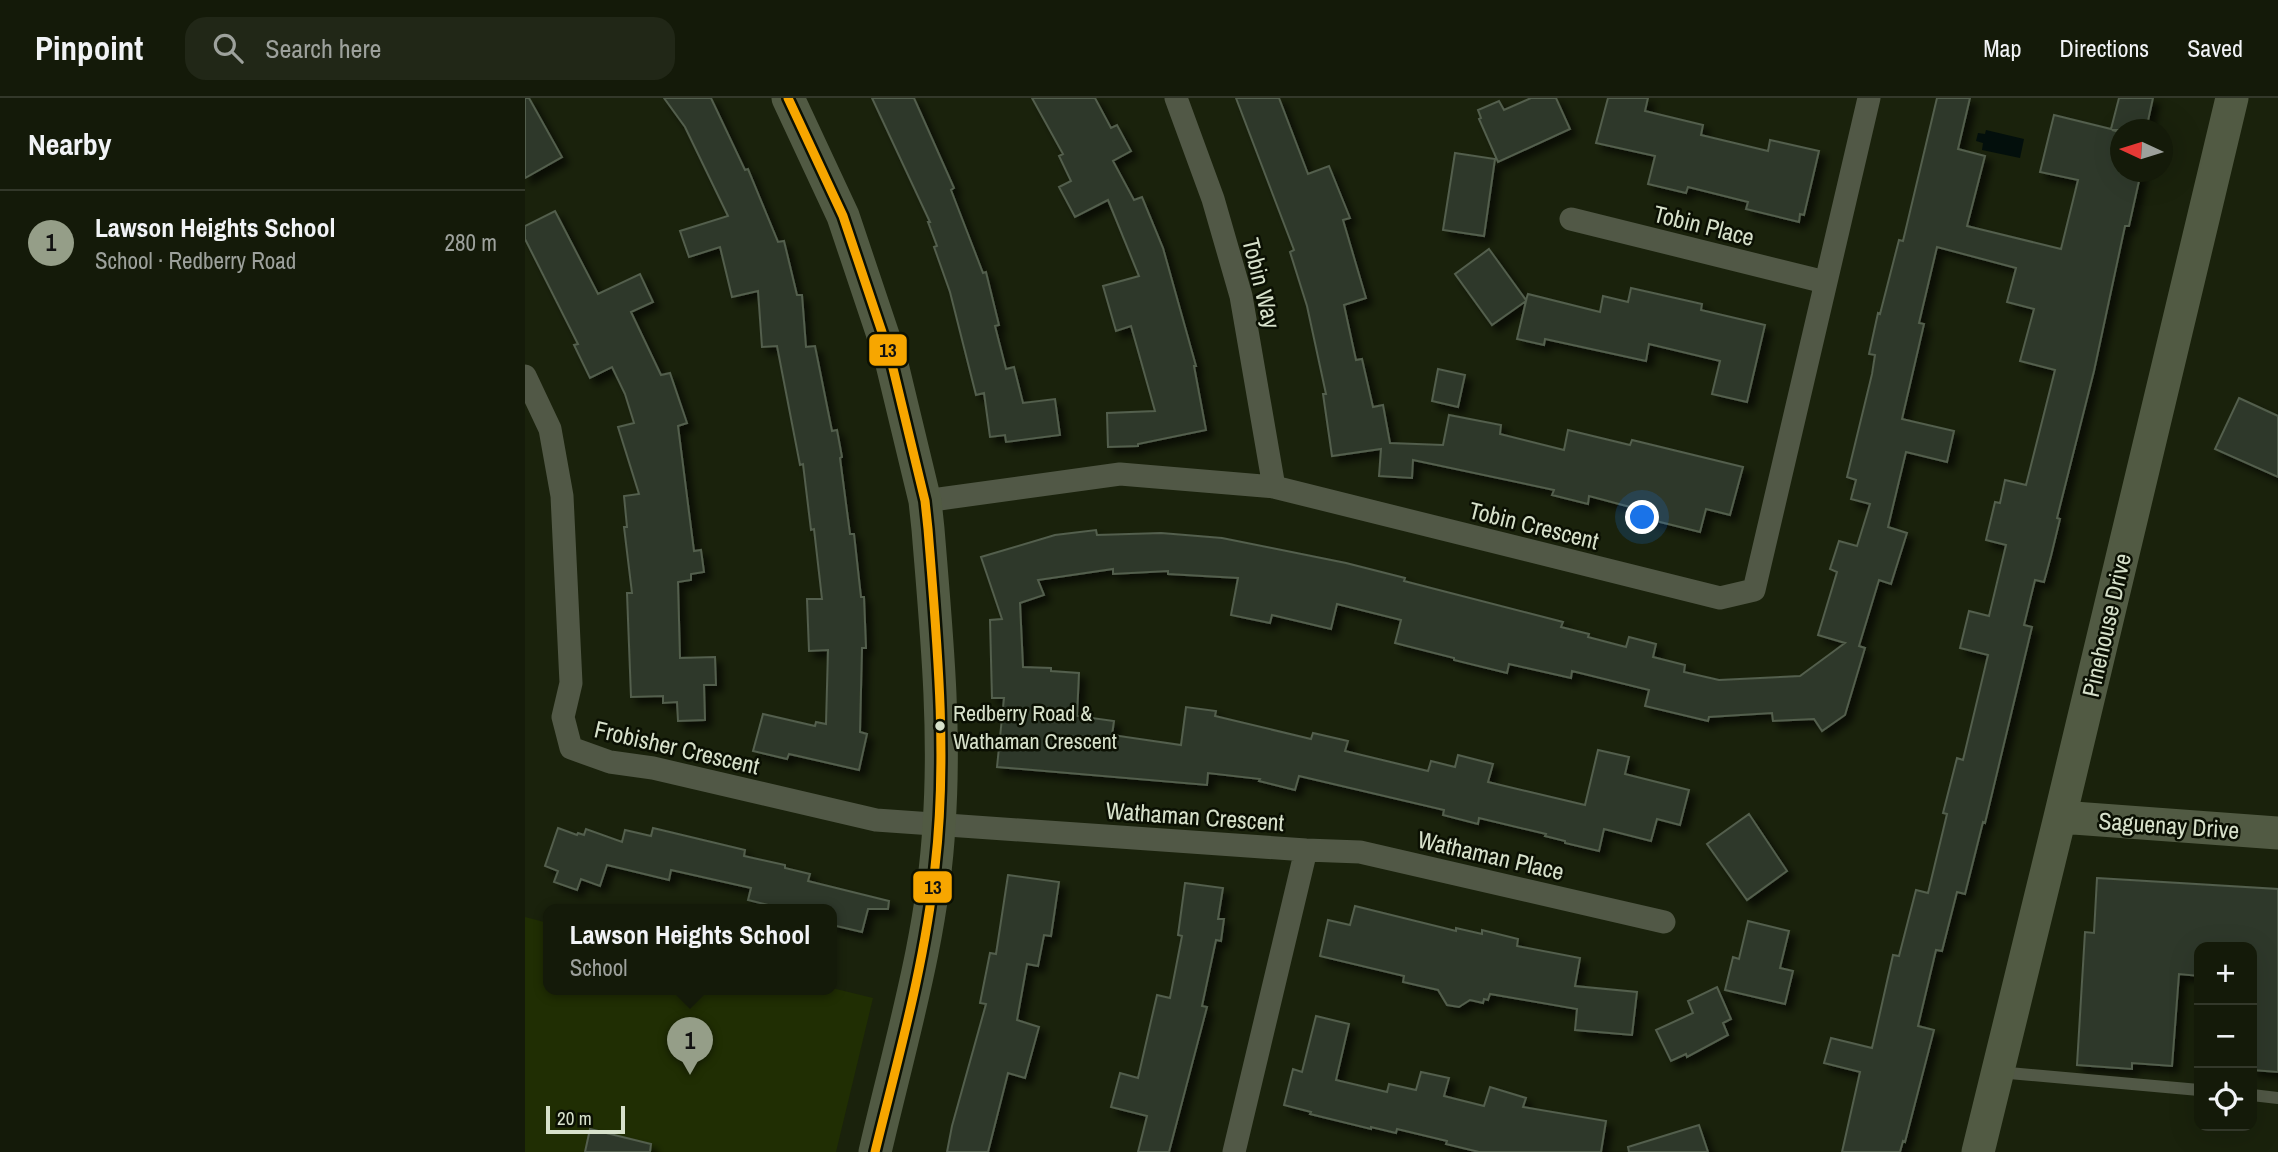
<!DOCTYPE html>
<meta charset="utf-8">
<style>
:root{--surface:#141a09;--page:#212717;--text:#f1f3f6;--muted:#9da19c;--line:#33382a;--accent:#959e88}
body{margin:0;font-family:"Archivo Narrow",sans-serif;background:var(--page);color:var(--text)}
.controls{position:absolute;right:21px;bottom:21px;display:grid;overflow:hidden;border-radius:14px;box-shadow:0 7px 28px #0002}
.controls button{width:63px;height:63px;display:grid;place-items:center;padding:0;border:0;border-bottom:2px solid var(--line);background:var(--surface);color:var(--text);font:35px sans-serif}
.compass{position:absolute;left:1585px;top:21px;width:63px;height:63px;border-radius:50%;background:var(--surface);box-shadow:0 7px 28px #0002;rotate:274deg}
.scale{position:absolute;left:21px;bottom:18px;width:79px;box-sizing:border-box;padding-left:7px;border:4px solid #d7e1cb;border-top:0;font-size:19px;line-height:24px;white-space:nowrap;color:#d7e1cb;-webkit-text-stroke:5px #0b1003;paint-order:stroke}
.you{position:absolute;left:1118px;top:420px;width:24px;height:24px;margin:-18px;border:5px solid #fff;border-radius:50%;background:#1a73e8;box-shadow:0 0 0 10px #1a73e833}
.badge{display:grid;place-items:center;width:46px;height:46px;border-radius:50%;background:var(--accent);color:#111;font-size:23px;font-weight:700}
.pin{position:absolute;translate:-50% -58px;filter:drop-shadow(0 2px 4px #0008)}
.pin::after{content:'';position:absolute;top:37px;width:24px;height:21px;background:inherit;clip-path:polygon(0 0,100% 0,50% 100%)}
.popup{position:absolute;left:18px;top:806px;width:294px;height:91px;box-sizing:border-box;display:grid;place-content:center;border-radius:14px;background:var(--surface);filter:drop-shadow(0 2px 5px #0005);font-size:23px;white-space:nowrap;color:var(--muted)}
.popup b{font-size:26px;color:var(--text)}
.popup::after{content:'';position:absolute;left:50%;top:100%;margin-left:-14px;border:14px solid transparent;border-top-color:var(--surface)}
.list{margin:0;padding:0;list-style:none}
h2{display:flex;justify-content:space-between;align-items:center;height:91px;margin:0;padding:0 28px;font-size:30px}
h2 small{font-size:23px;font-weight:400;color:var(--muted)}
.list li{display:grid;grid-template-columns:46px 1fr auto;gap:21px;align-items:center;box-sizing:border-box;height:105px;padding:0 28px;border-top:2px solid var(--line)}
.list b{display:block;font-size:26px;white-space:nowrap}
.list p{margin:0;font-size:23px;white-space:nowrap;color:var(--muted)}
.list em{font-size:23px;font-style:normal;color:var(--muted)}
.icon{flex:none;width:38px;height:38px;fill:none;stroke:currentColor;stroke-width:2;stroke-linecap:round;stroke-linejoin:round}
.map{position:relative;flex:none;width:1753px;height:1054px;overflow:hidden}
header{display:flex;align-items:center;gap:42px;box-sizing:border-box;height:98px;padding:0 35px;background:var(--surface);border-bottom:2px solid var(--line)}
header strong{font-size:33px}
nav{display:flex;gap:38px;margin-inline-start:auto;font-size:24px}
.search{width:490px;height:63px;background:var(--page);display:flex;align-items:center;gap:18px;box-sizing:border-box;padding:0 24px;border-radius:21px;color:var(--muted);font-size:26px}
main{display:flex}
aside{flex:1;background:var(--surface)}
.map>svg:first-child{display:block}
.built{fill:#202e03}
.water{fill:#030f0c}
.building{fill:#2f3929;stroke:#535e4d;stroke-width:2;filter:url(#shadow)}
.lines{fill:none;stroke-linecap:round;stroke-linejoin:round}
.lane{stroke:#515846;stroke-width:12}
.street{stroke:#515846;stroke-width:23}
.secondary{stroke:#515a43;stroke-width:33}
.bus-1-casing{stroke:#0b1003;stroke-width:14}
.bus-1{stroke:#f7a600;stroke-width:9}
.bus-dot{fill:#d7e1cb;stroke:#0b1003;stroke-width:2.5}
.labels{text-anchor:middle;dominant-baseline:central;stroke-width:5;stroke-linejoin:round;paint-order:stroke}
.bus-label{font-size:22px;fill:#d7e1cb;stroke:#0b1003;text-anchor:start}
.street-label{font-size:24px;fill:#d7e1cb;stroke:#0b1003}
.line-badge{stroke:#0b1003;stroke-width:2.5}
.pale-badge-label{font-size:19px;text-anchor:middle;font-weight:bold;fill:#111}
</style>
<header>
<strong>Pinpoint</strong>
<div class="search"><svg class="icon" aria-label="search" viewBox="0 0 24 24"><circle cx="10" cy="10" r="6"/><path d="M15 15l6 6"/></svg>Search here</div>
<nav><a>Map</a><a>Directions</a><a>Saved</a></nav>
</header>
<main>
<aside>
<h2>Nearby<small></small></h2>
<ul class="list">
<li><span class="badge">1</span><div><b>Lawson Heights School</b><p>School · Redberry Road</p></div><em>280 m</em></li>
</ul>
</aside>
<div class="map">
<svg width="1753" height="1054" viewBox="0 0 1753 1054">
<defs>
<filter id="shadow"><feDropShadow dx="6" dy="6" stdDeviation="3.5" flood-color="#0009"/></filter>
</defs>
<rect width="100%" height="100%" fill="#1a220c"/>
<path class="built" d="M 0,819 L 23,825 L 23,891 L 307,890 L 348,900 L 311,1054 L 0,1054 Z"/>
<path class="water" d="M 1461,32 L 1499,41 L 1495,60 L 1457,52 L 1458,45 L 1451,43 L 1453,35 L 1460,36 Z"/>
<path class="building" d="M 0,0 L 4,0 L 37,59 L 0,80 Z
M 139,0 L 186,0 L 220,72 L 223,71 L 253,144 L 259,143 L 272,197 L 277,197 L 281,249 L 290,248 L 307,333 L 312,332 L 317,359 L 315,360 L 325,436 L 329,436 L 336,499 L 339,499 L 341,550 L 337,550 L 335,634 L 342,636 L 334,672 L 264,656 L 262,661 L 228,653 L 238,616 L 290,628 L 291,624 L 301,626 L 303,552 L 284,553 L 282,501 L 297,501 L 289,431 L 286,432 L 278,366 L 275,367 L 252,248 L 237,249 L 233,193 L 207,199 L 195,149 L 164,159 L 155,133 L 203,118 L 160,29 Z
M 347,0 L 389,0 L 429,90 L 426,92 L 458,175 L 461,174 L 474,227 L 470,228 L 481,271 L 489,269 L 498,305 L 530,301 L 535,337 L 481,344 L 480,337 L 465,339 L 459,295 L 451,297 L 425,194 L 409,149 L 412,148 L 403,124 L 405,124 Z
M 507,0 L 570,0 L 586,30 L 592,27 L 606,53 L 588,63 L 609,102 L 617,99 L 638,150 L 671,268 L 669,268 L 681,332 L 613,346 L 613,348 L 583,349 L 582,315 L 630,313 L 606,228 L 591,233 L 578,188 L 614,178 L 583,102 L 550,119 L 534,89 L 546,83 L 534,58 L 538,56 Z
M 711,0 L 754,0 L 783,76 L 804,68 L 825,120 L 818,122 L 841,200 L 819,207 L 831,262 L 837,261 L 848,309 L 858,307 L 865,345 L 918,347 L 924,317 L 976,327 L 975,336 L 1039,352 L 1043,332 L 1105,347 L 1107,342 L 1218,369 L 1205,417 L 1181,411 L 1175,434 L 1107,417 L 1109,410 L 1064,398 L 1063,406 L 1027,397 L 1029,392 L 888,362 L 887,380 L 854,378 L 856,351 L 807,358 L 798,296 L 801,296 L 782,208 L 765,154 L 769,152 Z
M 1006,0 L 1031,0 L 1045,31 L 973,64 L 954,21 L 956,20 L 953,12 L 974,3 L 979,12 Z
M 1083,0 L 1123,0 L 1120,13 L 1178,27 L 1176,37 L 1243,53 L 1245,42 L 1294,53 L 1279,117 L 1275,116 L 1274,124 L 1221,111 L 1223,104 L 1163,89 L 1161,95 L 1123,86 L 1130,58 L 1071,45 Z
M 1412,0 L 1445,0 L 1433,51 L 1460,58 L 1442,128 L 1536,151 L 1553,82 L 1515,74 L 1529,17 L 1586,31 L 1594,0 L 1628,0 L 1621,32 L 1587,32 L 1595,34 L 1595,74 L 1616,74 L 1604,128 L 1600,128 L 1569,273 L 1532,420 L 1535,421 L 1526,458 L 1519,484 L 1510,482 L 1499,527 L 1507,529 L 1460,725 L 1458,724 L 1440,796 L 1432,794 L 1417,853 L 1411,852 L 1393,928 L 1409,932 L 1380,1044 L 1378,1043 L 1375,1054 L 1317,1054 L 1335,974 L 1299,965 L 1306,940 L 1347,950 L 1368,857 L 1374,858 L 1391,792 L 1403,795 L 1422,716 L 1418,715 L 1432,660 L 1438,662 L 1463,557 L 1435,550 L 1444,513 L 1464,518 L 1481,447 L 1461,442 L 1470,404 L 1475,405 L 1480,382 L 1501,387 L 1530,272 L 1495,263 L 1509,211 L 1482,204 L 1491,170 L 1412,149 L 1394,225 L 1399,226 L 1377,321 L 1429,333 L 1422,364 L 1381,354 L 1363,429 L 1382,435 L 1366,486 L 1354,482 L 1334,548 L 1340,550 L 1320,617 L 1297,633 L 1289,621 L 1248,623 L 1247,615 L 1184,619 L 1183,623 L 1120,608 L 1124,592 L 1047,573 L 1046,580 L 984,566 L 982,575 L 929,562 L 929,560 L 870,545 L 876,522 L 812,506 L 806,531 L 747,517 L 745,525 L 706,517 L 713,480 L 643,476 L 643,473 L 588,476 L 588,471 L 513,482 L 519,497 L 495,505 L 498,569 L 526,570 L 526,573 L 554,575 L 552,618 L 589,623 L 587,637 L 656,647 L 661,609 L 691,613 L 690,618 L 786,641 L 788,635 L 823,643 L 820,653 L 903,673 L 906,663 L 930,669 L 933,657 L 968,666 L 963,684 L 1060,707 L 1073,652 L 1104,659 L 1100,676 L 1164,692 L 1155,727 L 1132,721 L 1126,743 L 1079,731 L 1074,753 L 1040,745 L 1040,743 L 1020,738 L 1021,736 L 954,720 L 953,726 L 918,717 L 919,712 L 774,678 L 770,692 L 734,683 L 735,681 L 683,675 L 682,687 L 472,669 L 479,600 L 467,600 L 465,522 L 477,521 L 456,459 L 530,437 L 571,432 L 572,437 L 636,435 L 697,440 L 821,465 L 880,480 L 879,483 L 1038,524 L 1036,529 L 1064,536 L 1063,539 L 1101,549 L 1104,539 L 1131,546 L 1128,559 L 1160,567 L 1159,574 L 1194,582 L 1275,578 L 1320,545 L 1293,537 L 1312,474 L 1305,471 L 1314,443 L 1332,448 L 1345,406 L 1326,401 L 1331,382 L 1322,379 L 1347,276 L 1350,257 L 1344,256 L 1353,215 L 1355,216 L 1374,142 L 1378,143 Z
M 930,55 L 970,61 L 959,138 L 918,132 Z
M 30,113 L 73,196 L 115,176 L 128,204 L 106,214 L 136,277 L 145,275 L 162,325 L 153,328 L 169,453 L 176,452 L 179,474 L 166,476 L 166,482 L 153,484 L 155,560 L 190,559 L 191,587 L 179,587 L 180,622 L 153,623 L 152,604 L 138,605 L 138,598 L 106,599 L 102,495 L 107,495 L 99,429 L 102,429 L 99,398 L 114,396 L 93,329 L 109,325 L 100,296 L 87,269 L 65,280 L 49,247 L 53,246 L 0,141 L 0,128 Z
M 964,151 L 1001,202 L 1003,196 L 1075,214 L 1078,198 L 1103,204 L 1106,190 L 1177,206 L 1176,212 L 1240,227 L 1222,304 L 1187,296 L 1195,263 L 1124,246 L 1121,263 L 1020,241 L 1019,247 L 992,241 L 1001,203 L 967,227 L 930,176 Z
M 913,271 L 940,277 L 933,309 L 907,303 Z
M 1714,300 L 1753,318 L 1753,379 L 1690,351 Z
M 1224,716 L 1262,773 L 1222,802 L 1182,746 Z
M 33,730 L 52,737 L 53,735 L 59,737 L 61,731 L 97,744 L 100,732 L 126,738 L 128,730 L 220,752 L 219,758 L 260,767 L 260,770 L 285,776 L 283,783 L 364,803 L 363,811 L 343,811 L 337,834 L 307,827 L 307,811 L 259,811 L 223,802 L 226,790 L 146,772 L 144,782 L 82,767 L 75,788 L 56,781 L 52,792 L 29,784 L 33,773 L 20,768 Z
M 483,777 L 534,784 L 526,838 L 519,837 L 513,868 L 502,866 L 492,922 L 514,929 L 500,980 L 483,975 L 463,1054 L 422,1054 L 427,1028 L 461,906 L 455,905 L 465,855 L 471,856 Z
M 1572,780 L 1753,791 L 1753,974 L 1727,972 L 1727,849 L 1674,849 L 1674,878 L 1654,876 L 1647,968 L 1607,965 L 1607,971 L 1552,967 L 1560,834 L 1569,835 Z
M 660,785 L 698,790 L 693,821 L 699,821 L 696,843 L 691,842 L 677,908 L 682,909 L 644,1054 L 613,1054 L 622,1018 L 586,1009 L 595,975 L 613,980 L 632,897 L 645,900 L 657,838 L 653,837 Z
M 830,808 L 931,833 L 931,830 L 957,836 L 957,832 L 993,841 L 992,848 L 1055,860 L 1050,888 L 1112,894 L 1107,937 L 1050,932 L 1052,911 L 965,896 L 963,902 L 959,901 L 958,905 L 945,902 L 934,909 L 922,907 L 913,892 L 878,884 L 879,878 L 795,858 L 803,822 L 825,827 Z
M 1223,823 L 1264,833 L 1255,870 L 1268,873 L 1260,906 L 1200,892 L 1208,859 L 1214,861 Z
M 1192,889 L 1206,921 L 1198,925 L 1203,937 L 1162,959 L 1161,956 L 1146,963 L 1131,932 L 1168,915 L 1163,903 Z
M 791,918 L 824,926 L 811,982 L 862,994 L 864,986 L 891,992 L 896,974 L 924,980 L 919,998 L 959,1008 L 965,989 L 1001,1000 L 998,1009 L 1081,1023 L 1076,1054 L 954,1054 L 921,1046 L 922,1043 L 872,1031 L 871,1035 L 846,1029 L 846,1031 L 785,1016 L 786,1014 L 759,1007 L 768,971 L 777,974 Z
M 1174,1027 L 1183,1054 L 1104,1054 L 1103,1049 Z
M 65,1031 L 126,1046 L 125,1054 L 60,1054 Z"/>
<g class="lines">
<path class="lane" d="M 1473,974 L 1674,992
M 1727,997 L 1753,1000"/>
<path class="street" d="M 651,0 L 688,101 L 716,198 L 749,389
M 1046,121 L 1300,184
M 0,278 L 25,331 L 37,398 L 46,585 L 38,619 L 46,650 L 85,664 L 128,670 L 351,722 L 781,752 L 835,754 L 1139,824
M 400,403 L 595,376 L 749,389 L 1195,500 L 1229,492 L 1344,0
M 709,1054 L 781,752"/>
<path class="secondary" d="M 263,0 L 318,118 L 365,258 L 400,403 L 403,431 C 411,530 421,628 414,727 C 408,838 375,946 350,1054
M 1535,719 L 1753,735
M 1453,1054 L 1535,719 L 1707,0"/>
<g class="bus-1-casing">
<path id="bus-1" d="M 263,0 L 318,118 L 365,258 L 400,403 L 403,431 C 412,543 423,657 410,769 C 400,866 373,960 350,1054"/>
</g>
<use href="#bus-1" class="bus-1"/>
</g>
<circle class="bus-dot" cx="415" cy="628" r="6"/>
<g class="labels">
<g class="bus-label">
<text x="428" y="615">Redberry Road &amp;<tspan x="428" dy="28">Wathaman Crescent</tspan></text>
</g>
<g class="street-label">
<text transform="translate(1179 127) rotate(14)">Tobin Place</text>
<text transform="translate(737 185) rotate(76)">Tobin Way</text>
<text transform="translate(1009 427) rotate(14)">Tobin Crescent</text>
<text transform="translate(1581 527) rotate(-77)">Pinehouse Drive</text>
<text transform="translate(152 649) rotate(13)">Frobisher Crescent</text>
<text transform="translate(670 718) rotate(4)">Wathaman Crescent</text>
<text transform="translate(1644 727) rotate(4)">Saguenay Drive</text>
<text transform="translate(966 757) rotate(13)">Wathaman Place</text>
</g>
</g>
<g class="line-badge">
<rect x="343" y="235" width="40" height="34" rx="7" fill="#f7a600"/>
<rect x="387" y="772" width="41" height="34" rx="7" fill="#f7a600"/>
</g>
<g class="pale-badge-label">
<text x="363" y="259">13</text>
<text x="408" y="796">13</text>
</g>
</svg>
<div class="controls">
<button>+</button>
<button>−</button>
<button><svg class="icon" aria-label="locate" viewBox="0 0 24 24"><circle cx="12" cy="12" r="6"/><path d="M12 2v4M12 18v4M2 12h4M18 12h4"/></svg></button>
</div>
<svg class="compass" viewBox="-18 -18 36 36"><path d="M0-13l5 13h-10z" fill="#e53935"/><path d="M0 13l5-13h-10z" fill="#9da19c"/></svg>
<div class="scale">20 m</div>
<div class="you"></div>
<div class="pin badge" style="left:165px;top:977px">1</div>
<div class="popup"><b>Lawson Heights School</b>School</div>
</div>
</main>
